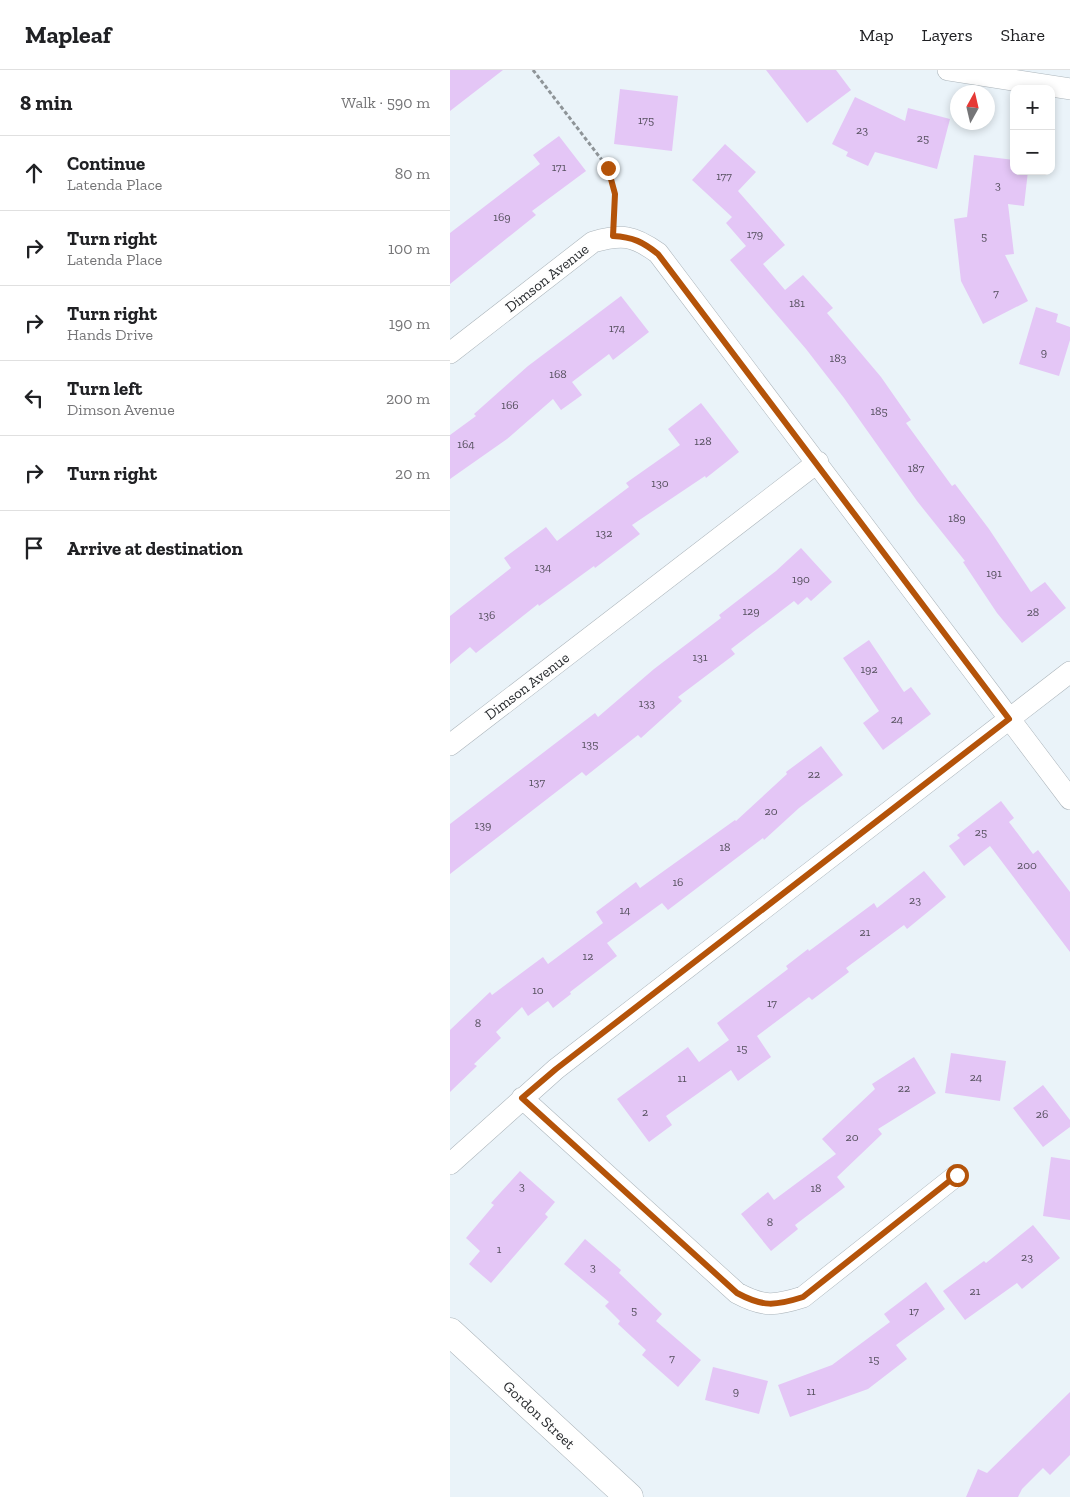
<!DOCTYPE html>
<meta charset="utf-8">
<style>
:root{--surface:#fff;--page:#f6f6f6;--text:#202124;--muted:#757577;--line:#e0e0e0}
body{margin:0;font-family:"Zilla Slab",serif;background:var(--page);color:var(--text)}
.controls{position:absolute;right:15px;top:15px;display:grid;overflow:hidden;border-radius:10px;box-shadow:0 2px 8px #0003}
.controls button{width:45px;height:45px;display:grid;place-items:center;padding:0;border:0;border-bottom:1px solid var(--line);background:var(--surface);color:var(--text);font:25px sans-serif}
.compass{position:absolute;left:500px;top:15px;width:45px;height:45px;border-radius:50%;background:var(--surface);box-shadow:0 2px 8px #0003;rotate:8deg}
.stop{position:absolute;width:15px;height:15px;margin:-11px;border:4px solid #b45309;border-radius:50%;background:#fff}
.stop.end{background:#b45309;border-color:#fff;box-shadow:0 1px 5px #0008}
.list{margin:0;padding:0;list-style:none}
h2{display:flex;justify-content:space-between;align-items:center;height:65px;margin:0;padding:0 20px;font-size:21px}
h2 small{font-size:16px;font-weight:400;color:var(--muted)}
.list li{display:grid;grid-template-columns:32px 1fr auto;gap:15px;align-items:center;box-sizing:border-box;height:75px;padding:0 20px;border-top:1px solid var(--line)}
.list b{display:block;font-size:19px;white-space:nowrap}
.list p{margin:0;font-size:16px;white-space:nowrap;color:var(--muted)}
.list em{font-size:16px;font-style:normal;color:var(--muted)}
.icon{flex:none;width:28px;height:28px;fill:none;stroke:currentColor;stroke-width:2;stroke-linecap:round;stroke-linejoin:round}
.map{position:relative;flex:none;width:620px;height:1427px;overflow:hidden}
header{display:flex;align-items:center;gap:30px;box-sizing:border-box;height:70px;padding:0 25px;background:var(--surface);border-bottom:1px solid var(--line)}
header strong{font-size:24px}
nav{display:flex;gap:28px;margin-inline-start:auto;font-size:18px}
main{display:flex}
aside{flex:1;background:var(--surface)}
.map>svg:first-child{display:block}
.building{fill:#e4c6f6}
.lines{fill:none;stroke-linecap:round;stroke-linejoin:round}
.street-casing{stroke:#acb5bb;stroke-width:22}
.secondary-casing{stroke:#acb5bb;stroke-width:29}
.path{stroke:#8e9498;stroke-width:3;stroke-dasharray:4 2.5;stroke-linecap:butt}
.street{stroke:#fff;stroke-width:21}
.secondary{stroke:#fff;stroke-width:28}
.route{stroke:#b45309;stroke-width:6}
.labels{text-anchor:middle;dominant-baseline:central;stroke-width:5;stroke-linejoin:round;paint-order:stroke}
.number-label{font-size:12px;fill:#56515f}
.street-label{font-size:15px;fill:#272a2d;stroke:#fefefe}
</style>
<header>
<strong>Mapleaf</strong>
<nav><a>Map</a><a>Layers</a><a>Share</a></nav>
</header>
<main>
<aside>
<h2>8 min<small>Walk · 590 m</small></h2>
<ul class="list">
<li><svg class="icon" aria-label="ahead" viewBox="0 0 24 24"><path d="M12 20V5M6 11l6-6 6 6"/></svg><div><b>Continue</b><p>Latenda Place</p></div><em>80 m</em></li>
<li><svg class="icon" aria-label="right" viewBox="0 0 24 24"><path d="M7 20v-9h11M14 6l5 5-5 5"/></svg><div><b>Turn right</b><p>Latenda Place</p></div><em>100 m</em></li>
<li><svg class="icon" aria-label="right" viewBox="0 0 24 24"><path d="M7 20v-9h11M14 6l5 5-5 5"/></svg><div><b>Turn right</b><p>Hands Drive</p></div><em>190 m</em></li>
<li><svg class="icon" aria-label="left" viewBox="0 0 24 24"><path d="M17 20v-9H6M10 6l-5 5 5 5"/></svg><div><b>Turn left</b><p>Dimson Avenue</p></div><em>200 m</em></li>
<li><svg class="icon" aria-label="right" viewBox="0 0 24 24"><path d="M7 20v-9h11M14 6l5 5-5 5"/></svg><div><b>Turn right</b></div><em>20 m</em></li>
<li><svg class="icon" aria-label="arrive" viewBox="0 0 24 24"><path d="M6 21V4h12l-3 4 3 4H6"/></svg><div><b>Arrive at destination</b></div></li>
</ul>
</aside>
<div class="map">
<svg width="620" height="1427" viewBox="0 0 620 1427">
<rect width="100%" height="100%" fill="#eaf3f9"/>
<path class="building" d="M 0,0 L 53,0 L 0,41 Z
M 316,0 L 386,0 L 401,20 L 357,53 Z
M 170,19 L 228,26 L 222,81 L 164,74 Z
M 405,27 L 455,51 L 458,38 L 500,49 L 487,99 L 425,82 L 418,96 L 396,86 L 398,82 L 382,74 Z
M 109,66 L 136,101 L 82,141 L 86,145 L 0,214 L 0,163 L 90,94 L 83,85 Z
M 275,74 L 306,102 L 288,121 L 335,175 L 313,194 L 335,220 L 353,205 L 383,238 L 377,243 L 431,307 L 461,350 L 456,353 L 502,416 L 505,414 L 539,459 L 581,522 L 595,512 L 616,538 L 572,573 L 547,543 L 513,492 L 515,491 L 467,431 L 394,328 L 356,279 L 280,190 L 296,176 L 276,153 L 282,147 L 242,110 Z
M 524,85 L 564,90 L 564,101 L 578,101 L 574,136 L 558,134 L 564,184 L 555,185 L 578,231 L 533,254 L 511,211 L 504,149 L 517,147 Z
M 171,226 L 199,262 L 163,290 L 159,284 L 122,312 L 132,325 L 111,340 L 103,329 L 57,369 L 0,409 L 0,365 L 26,346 L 24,344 L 78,296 Z
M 586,237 L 608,244 L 606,252 L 620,257 L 620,270 L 609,306 L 569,294 Z
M 251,333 L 289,382 L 256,408 L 255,406 L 182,455 L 190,464 L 145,498 L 144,496 L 89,536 L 88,534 L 26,583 L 20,577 L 0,594 L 0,546 L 61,498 L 54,488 L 96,457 L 107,471 L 179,417 L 176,413 L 230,375 L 218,359 Z
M 351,478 L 382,512 L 361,531 L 357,527 L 348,535 L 344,531 L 281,579 L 285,584 L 228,627 L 232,631 L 191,668 L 188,665 L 136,706 L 132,702 L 0,804 L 0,754 L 145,643 L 148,647 L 204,599 L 271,548 L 269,545 L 326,501 Z
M 419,570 L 454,622 L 461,617 L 481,644 L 433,680 L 413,653 L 429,641 L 393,588 Z
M 371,676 L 393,705 L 349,738 L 314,770 L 313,768 L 218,840 L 212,833 L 157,873 L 167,886 L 120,922 L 121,924 L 103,938 L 98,931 L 78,946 L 72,937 L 46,962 L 51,968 L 24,994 L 27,996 L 0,1022 L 0,960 L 40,922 L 42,925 L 93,887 L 98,894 L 153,853 L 146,842 L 186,812 L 190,818 L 285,750 L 286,751 L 337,704 L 336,702 Z
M 551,731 L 564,748 L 559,752 L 583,784 L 588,780 L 620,822 L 620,882 L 540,776 L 514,796 L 499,776 L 510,768 L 507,765 Z
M 474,801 L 496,827 L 457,859 L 454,855 L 396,898 L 399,902 L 362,930 L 359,927 L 307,966 L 321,987 L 288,1011 L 281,1000 L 216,1046 L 222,1055 L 199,1072 L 167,1029 L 238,977 L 249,992 L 279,970 L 267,953 L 338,899 L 336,896 L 358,879 L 359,881 L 424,833 L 427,838 Z
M 501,983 L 556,991 L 550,1031 L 495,1023 Z
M 464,987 L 486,1023 L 428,1059 L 432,1064 L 387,1107 L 395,1117 L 345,1155 L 348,1159 L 321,1181 L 291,1144 L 318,1122 L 324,1130 L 386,1084 L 372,1069 L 425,1019 L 422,1014 Z
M 593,1015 L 620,1050 L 620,1057 L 593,1077 L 563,1038 Z
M 601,1087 L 620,1090 L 620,1150 L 593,1146 Z
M 70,1101 L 105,1132 L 95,1144 L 98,1147 L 41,1213 L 19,1194 L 30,1181 L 16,1168 L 44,1135 L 41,1133 Z
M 583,1155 L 610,1188 L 572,1219 L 567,1213 L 515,1250 L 493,1221 L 534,1191 L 536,1193 Z
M 135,1169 L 171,1200 L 169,1203 L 212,1244 L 206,1251 L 251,1290 L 228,1317 L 192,1285 L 196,1280 L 168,1254 L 170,1251 L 155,1236 L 159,1232 L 114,1194 Z
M 476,1212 L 495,1239 L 446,1275 L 457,1289 L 418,1319 L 340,1347 L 328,1315 L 382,1295 L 440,1252 L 434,1244 Z
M 263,1297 L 318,1311 L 309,1344 L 255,1330 Z
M 620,1322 L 620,1385 L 600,1405 L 593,1398 L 572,1419 L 568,1427 L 516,1427 L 528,1399 L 537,1403 Z"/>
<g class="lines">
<g class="street-casing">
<path id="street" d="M 498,0 L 620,19
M 0,283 L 143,172 C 172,164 183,165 208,183 L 620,729
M 0,675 L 368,392
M 72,1028 L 287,1223 C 313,1237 325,1236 353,1227 L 507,1105
M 0,1094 L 106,999 L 620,602"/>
</g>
<g class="secondary-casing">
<path id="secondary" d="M 0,1262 L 179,1427"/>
</g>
<path class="path" d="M 83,0 L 158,98 L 165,124 L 164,148"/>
<use href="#street" class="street"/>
<use href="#secondary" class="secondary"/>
</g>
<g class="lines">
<path class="route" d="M 158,98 L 165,124 L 163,166 C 183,167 193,172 208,184 L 559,649 L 106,999 L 72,1028 L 287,1223 C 313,1237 325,1236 353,1227 L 507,1105"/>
</g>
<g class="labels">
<g class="number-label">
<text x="196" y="50">175</text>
<text x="412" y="60">23</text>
<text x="473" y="68">25</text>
<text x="109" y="97">171</text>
<text x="274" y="106">177</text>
<text x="548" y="115">3</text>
<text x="52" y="147">169</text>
<text x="305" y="164">179</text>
<text x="534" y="166">5</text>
<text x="546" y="223">7</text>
<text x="347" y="233">181</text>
<text x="167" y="258">174</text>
<text x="594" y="282">9</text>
<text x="388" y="288">183</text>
<text x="108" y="304">168</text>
<text x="60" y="335">166</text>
<text x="429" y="341">185</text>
<text x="253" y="371">128</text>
<text x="16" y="374">164</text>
<text x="466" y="398">187</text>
<text x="210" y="413">130</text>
<text x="507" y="448">189</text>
<text x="154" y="463">132</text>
<text x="93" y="497">134</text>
<text x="544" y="503">191</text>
<text x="351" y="509">190</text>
<text x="301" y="541">129</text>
<text x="583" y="542">28</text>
<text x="37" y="545">136</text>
<text x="250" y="587">131</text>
<text x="419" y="599">192</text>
<text x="197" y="633">133</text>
<text x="447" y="649">24</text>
<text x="140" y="674">135</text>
<text x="364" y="704">22</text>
<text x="87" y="712">137</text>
<text x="321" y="741">20</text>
<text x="33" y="755">139</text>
<text x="531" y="762">25</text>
<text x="275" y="777">18</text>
<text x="577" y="795">200</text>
<text x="228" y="812">16</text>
<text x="465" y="830">23</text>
<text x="175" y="840">14</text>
<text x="415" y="862">21</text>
<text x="138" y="886">12</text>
<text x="88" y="920">10</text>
<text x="322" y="933">17</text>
<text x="28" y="953">8</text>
<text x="292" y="978">15</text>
<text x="526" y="1007">24</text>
<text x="232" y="1008">11</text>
<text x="454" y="1018">22</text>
<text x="195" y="1042">2</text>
<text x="592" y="1044">26</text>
<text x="402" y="1067">20</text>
<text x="72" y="1116">3</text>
<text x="366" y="1118">18</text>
<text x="320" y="1152">8</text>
<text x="49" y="1179">1</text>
<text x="577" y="1187">23</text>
<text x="143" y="1197">3</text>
<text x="525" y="1221">21</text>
<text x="184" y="1240">5</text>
<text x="464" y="1241">17</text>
<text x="222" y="1288">7</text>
<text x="424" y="1289">15</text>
<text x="286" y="1321">9</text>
<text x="361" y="1321">11</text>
</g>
<g class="street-label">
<text transform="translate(97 208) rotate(-38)">Dimson Avenue</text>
<text transform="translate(77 616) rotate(-37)">Dimson Avenue</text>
<text transform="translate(89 1345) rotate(43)">Gordon Street</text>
</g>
</g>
</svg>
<div class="controls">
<button>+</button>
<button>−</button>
</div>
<svg class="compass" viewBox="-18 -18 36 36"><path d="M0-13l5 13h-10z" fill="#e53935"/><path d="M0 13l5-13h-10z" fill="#757577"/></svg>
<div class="stop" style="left:507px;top:1105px"></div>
<div class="stop end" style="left:158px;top:98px"></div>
</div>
</main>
